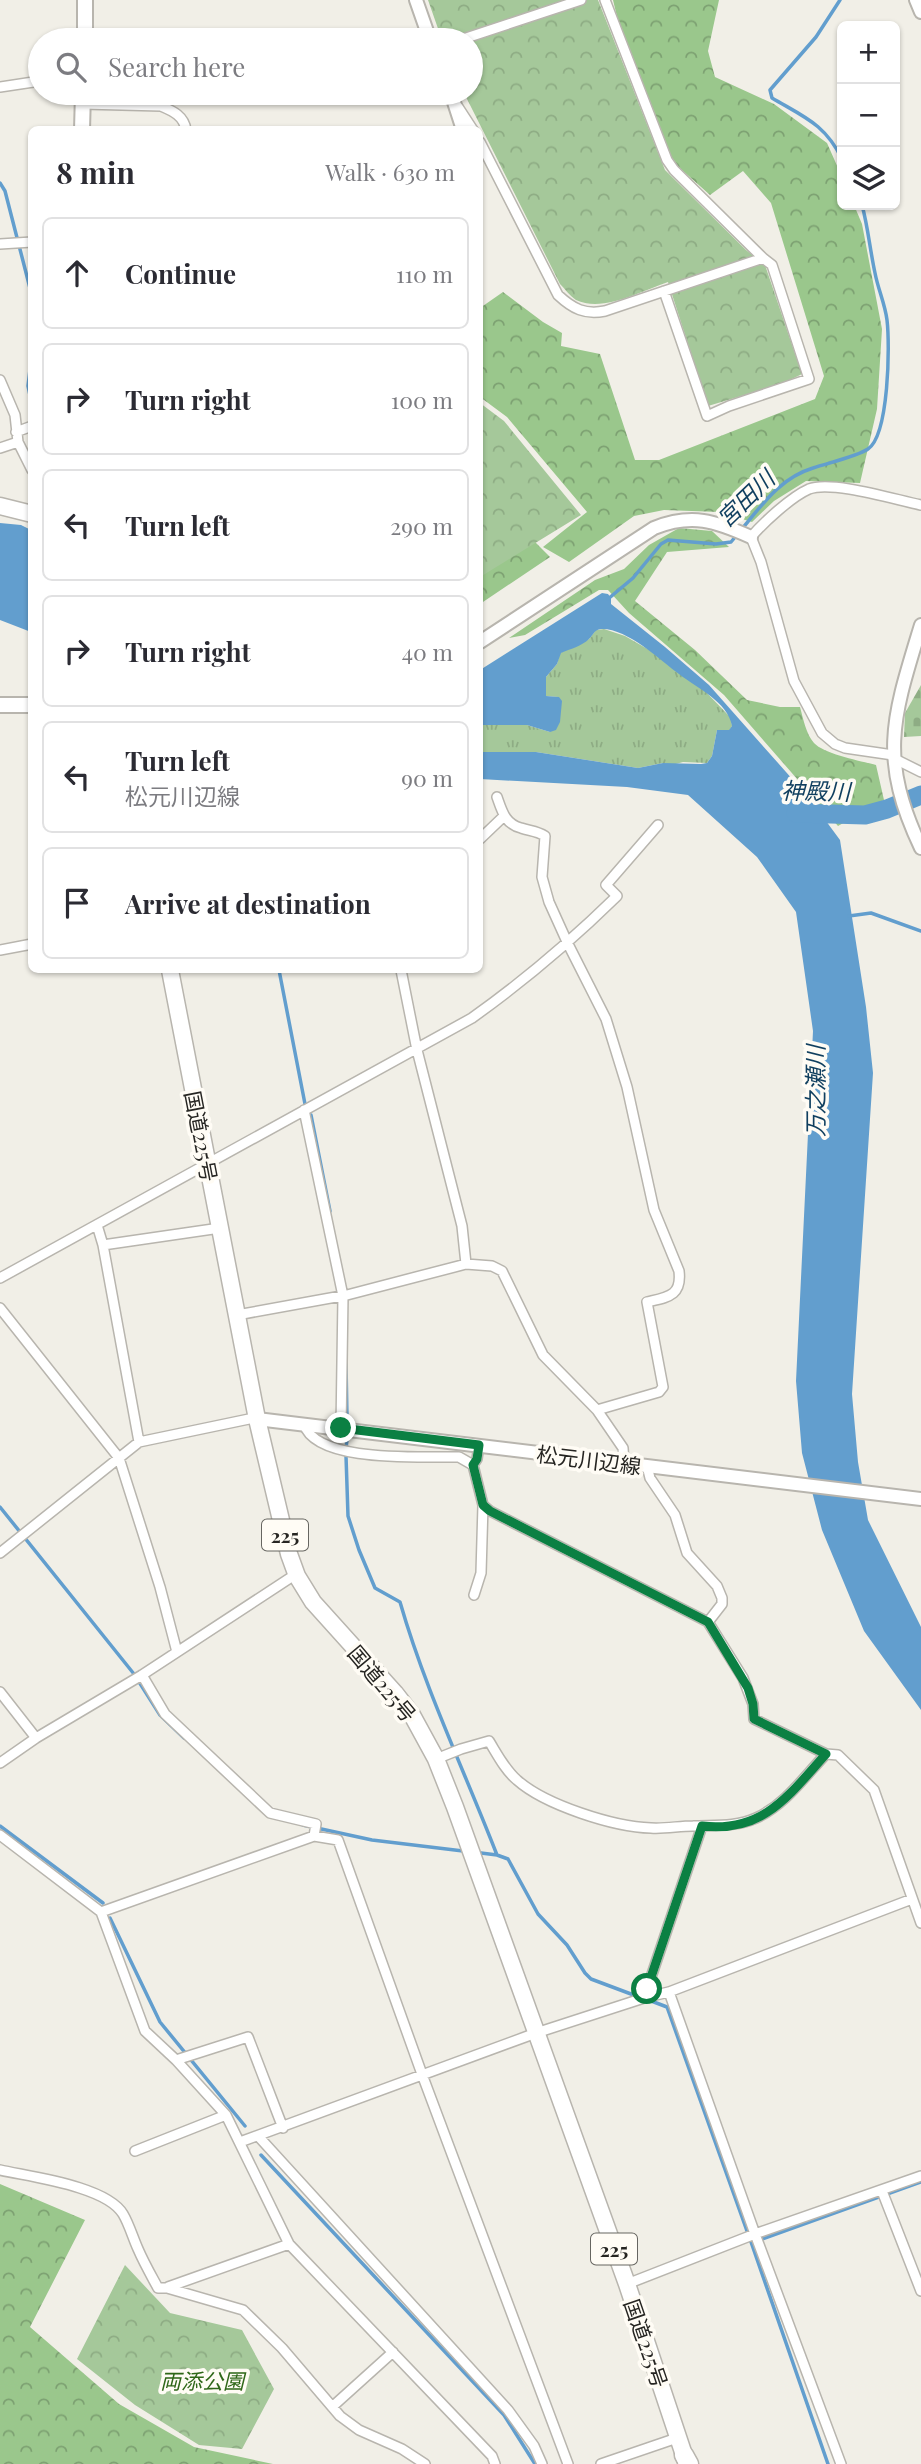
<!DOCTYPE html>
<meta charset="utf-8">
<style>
:root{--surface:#fff;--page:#f2f2f3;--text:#2b2b33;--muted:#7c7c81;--line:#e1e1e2}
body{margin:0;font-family:"Playfair Display","Noto Sans JP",serif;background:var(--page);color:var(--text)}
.controls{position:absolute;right:21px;top:21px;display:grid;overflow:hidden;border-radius:10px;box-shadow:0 2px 5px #0004}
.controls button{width:63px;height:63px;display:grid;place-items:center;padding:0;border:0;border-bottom:2px solid var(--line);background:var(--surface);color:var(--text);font:35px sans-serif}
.stop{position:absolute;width:21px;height:21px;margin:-16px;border:5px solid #0b8043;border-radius:50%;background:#fff}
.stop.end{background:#0b8043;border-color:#fff;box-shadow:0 2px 7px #0008}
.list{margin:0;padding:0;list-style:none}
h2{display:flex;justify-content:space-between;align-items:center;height:91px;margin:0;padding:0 28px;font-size:30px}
h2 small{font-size:23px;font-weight:400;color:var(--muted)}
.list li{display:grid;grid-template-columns:46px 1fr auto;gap:21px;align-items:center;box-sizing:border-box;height:112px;margin:0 14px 14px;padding:0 14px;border:2px solid var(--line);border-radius:10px}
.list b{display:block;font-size:26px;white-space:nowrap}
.list p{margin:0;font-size:23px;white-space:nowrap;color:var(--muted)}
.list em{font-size:23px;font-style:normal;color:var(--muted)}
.icon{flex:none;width:38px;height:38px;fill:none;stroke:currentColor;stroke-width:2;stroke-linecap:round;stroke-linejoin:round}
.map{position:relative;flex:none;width:921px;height:2464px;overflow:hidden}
.search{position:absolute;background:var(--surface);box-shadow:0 2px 5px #0004;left:28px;top:28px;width:455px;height:77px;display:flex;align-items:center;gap:18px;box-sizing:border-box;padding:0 24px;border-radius:38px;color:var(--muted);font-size:26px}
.panel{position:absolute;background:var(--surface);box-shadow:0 2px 5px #0004;left:28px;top:126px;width:455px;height:847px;border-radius:10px}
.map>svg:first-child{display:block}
.grass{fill:url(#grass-tufts)}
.forest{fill:url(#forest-crowns)}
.cemetery{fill:url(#cemetery-stones)}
.park{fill:url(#park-crowns)}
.water{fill:#629ece}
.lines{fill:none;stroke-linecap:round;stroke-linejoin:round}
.stream{stroke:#629ece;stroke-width:3.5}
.river{stroke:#629ece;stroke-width:19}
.minor-casing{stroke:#b8b5ae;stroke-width:12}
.tertiary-casing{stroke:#b8b5ae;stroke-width:16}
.secondary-casing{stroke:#b8b5ae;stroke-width:16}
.primary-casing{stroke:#b8b5ae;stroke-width:18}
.trunk-casing{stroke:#b8b5ae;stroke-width:19}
.motorway-casing{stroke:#b8b5ae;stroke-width:21}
.minor{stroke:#fff;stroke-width:9}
.tertiary{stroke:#fff;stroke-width:12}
.secondary{stroke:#fff;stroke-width:12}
.primary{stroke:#fff;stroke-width:14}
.trunk{stroke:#fff;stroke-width:16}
.motorway{stroke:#fff;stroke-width:18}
.route{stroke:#0b8043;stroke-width:9}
.labels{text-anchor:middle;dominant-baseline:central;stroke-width:7;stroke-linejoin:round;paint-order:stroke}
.shield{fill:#fffcf5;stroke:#676661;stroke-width:2}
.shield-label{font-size:19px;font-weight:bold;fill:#262522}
.street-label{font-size:21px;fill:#262522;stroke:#fffcf5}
.park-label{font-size:21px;font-style:italic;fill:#2f6718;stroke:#fffcf5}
.water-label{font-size:23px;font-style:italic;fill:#103f5f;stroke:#fffcf5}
</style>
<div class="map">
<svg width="921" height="2464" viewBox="0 0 921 2464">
<defs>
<pattern id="grass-tufts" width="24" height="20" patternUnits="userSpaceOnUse" patternTransform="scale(1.75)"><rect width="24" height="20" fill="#a5c89a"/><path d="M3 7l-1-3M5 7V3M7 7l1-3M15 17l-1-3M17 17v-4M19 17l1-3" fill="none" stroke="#8eac84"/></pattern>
<pattern id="forest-crowns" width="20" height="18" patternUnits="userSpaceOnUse" patternTransform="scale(1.75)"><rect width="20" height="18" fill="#9ac78c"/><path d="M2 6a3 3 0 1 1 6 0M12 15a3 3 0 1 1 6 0" fill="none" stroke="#7da172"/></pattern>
<pattern id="cemetery-stones" width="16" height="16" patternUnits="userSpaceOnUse" patternTransform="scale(1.75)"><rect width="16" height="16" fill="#a5c89a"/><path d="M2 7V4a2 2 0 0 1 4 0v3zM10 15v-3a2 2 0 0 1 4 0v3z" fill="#8eac84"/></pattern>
<pattern id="park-crowns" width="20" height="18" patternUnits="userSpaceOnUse" patternTransform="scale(1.75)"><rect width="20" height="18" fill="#a5c89a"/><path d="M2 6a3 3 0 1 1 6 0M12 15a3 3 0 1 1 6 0" fill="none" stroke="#8eac84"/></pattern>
</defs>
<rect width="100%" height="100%" fill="#f1efe7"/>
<path class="grass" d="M 604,629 L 625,636 L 651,651 L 705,691 L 731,718 L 732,726 L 729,731 L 717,730 L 712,756 L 707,763 L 683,762 L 672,765 L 663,763 L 638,768 L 536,752 L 480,752 L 480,725 L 527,725 L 550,732 L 558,697 L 546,696 L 546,677 L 557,664 L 560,653 L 589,639 L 596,630 Z"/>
<path class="forest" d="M 613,0 L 719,0 L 708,51 L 715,77 L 774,104 L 827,143 L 842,177 L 842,205 L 854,205 L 862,224 L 882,329 L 877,409 L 860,483 L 806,481 L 774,501 L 752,522 L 719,512 L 664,510 L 634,516 L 569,562 L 543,547 L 587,512 L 507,417 L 480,397 L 480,308 L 503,292 L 543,322 L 562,333 L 561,346 L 600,354 L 635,460 L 659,460 L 815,399 L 824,376 L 771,203 L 743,171 L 710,195 L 673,162 L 620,29 Z
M 679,528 L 712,531 L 729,547 L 667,552 L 635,601 L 695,650 L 747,700 L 780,707 L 800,707 C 803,718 806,734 814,743 C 824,754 861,761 876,765 L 884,800 L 838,826 L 724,695 L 629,613 L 608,590 L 599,590 L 525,635 L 509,638 L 595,580 L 624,569 L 649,545 Z
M 532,539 L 550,557 L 480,604 L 480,553 Z
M 0,2184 L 85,2220 L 30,2327 L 119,2404 L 194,2447 L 273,2464 L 0,2464 Z"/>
<path class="cemetery" d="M 921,685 L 921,736 L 904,737 L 905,713 Z"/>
<path class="park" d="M 428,0 L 598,0 L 665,170 L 746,250 L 765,265 L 802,374 L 782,384 L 708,406 L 668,282 C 641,291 603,313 576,300 C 570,296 565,289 560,284 L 464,93 L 471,93 L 471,40 L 442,40 Z
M 480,403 L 504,421 L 581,515 L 480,577 Z
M 125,2265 L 170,2313 L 242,2330 L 274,2389 L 242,2449 L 199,2445 L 135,2405 L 77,2359 Z"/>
<path class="water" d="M 0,523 L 21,525 L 31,530 L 31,632 L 0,620 Z
M 602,593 L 608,594 L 611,598 L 611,604 L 665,647 L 709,685 L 809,798 L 840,840 L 866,1007 L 873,1073 L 852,1394 L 858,1462 L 868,1520 L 921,1627 L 921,1710 L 864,1631 L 822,1530 L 802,1453 L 796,1381 L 813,1031 L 796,912 L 757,857 L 688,795 L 627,787 L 480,779 L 480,752 L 536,752 L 638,768 L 663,763 L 701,764 L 707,763 L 712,756 L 717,730 L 729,730 L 732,726 C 728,702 697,688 679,674 C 660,660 627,628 601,629 C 594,630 594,634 589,639 C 582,646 570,649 561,653 L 557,664 L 546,677 L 546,696 L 559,697 L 562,701 L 560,722 L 556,730 L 550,732 L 527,725 L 480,725 L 480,670 Z"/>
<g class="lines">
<path class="stream" d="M 840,0 L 816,37 L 770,90 L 772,98 C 804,117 825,124 842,159
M 0,183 L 5,191 L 32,296
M 32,353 L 28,386 L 32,405
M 741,530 C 762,505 780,478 813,468 C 827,463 856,457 868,449 C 889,435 890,345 887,320 C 885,304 878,289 875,273 C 870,250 868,227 862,205
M 608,599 L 633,578 L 661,544 L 668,540 L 716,544 L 731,542 L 736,536
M 849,916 L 871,913 L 921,931
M 279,970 L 305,1104
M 311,1115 L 330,1211
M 346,1364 L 347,1418
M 346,1449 L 347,1439
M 346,1456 L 348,1516 L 359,1550 L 375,1588 L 400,1602 C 425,1689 464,1770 497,1855
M 0,1507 L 134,1674 L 160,1715 L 184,1738
M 303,1825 L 372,1840 L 463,1851
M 0,1826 L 103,1903
M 481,1853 L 497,1855 L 508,1859 L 538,1914 L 567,1945 L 585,1973 L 591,1979 L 639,1997
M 110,1918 L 160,2022 L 245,2126
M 646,1999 L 667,2007 L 747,2231
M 261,2155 L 504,2415 L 535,2464
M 750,2239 L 828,2464
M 762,2239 L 921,2182"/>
<path class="river" d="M 796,813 L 865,815 L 887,809 L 921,795"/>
<g class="minor-casing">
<path id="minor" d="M 460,40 L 581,0
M 0,87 L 40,81
M 83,104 L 161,106 C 173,111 184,116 186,130
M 458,107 L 473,130
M 480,142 L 558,295 C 573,309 585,315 605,311 L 763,258 L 674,170 L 667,160 L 605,0
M 0,244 L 32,242
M 664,291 L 707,416 L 729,406 L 809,379 L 772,265 L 763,258
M 0,380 L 15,415 L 18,442 L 32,470
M 16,432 L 32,426
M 0,448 L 18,442
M 893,755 L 845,748 L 835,744 L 822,733 L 794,681 L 761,562 L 751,537 C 764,522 791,497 809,489 C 832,480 896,500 921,505
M 893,758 L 921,772
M 497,797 C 502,811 505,824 521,828 C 530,831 537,831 545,836 L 542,877 L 549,902 L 568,944 L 606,1019 L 627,1087 L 654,1210 L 679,1271 C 682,1296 668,1297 647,1302 L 663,1387 L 659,1392 L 597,1410
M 480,839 L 503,817
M 0,950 L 32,944
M 401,970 L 417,1050 L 462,1226 L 466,1264
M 304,1110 L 343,1296 L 341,1428
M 97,1225 L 103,1245 L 139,1442
M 103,1245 L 220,1228
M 0,1278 L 472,1018 C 524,981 571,941 617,896 L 606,885 L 658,825
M 0,1308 L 119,1458 L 160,1587 L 177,1652
M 237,1315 L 347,1295 L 466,1264 L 492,1266 L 502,1271 L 543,1355 L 597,1410 L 623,1448 L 624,1463
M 304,1424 C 316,1464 425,1456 459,1457 L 473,1465
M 479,1445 L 477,1459 L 473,1465 L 483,1505 L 490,1511 L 708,1622 L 743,1678 L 753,1704 L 754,1719 L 826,1754 L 838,1755 L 874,1790 L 921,1923
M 647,1466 L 650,1478 L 675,1515 L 687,1553 L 717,1586 L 722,1598 L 722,1604 L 708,1622
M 0,1553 L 139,1442 L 249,1419 L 257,1419
M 474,1595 L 481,1573 L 483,1505
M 142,1675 L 165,1714 L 270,1813 L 316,1824 L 314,1836
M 0,1692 L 36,1738
M 436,1759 L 461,1749 L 489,1741 C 497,1754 505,1770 517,1780 C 545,1805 614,1827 651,1828 C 665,1829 679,1826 693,1826 C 715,1825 736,1827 756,1818 C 785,1805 804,1777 826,1754
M 0,1763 L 36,1738 L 142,1675 L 290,1578 L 297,1576
M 0,1835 L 101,1912 L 145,2031 L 176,2060 L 226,2115 L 289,2244
M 101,1912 L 314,1836 L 338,1840 L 423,2077 L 568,2464
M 669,1992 L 755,2234 L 841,2464
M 647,1997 L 647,1989 L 702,1826
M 176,2060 L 248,2037 L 283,2128
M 259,2137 L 508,2410 L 534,2446 L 542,2464
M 240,2142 L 536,2033 L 647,1997 L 669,1992 L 912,1899
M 135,2151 L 226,2115
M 0,2170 C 31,2177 106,2186 123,2214 C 129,2224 133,2238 138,2249 C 144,2263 151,2275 158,2288 L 167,2288 L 243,2310 L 282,2348 L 340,2416 L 359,2430 L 402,2449 L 425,2464
M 882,2191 L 921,2291
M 627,2284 L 755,2234 L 921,2176
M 168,2287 L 289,2244 L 492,2456 L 495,2464
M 332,2407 L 393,2352
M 601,2464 L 677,2438"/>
</g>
<g class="tertiary-casing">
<path id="tertiary" d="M 416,0 L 430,40
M 916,0 L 921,12
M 451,93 L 463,130
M 921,625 C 893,717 878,757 921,848
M 480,642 L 654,528 C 692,513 715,521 751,537"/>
</g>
<g class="secondary-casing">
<path id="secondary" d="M 257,1419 L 921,1499"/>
</g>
<g class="primary-casing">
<path id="primary" d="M 85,40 L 85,0
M 82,130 L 83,93
M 0,705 L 32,705"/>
</g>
<g class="trunk-casing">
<path id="trunk" d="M 0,506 L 32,514
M 170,970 L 257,1419 L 289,1554 L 297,1576 L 313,1602 L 395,1693 L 412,1715 L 436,1759 L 455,1807 L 627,2284 L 687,2464"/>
</g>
<g class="motorway-casing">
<path id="motorway" d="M 684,2455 L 689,2464"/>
</g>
<use href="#minor" class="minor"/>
<use href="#tertiary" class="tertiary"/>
<use href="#secondary" class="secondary"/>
<use href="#primary" class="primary"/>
<use href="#trunk" class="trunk"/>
<use href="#motorway" class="motorway"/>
</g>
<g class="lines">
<path class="route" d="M 341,1428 L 479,1445 L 477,1459 L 473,1465 L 483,1505 L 490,1511 L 708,1622 L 748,1688 L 753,1704 L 754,1719 L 826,1754 C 789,1795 764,1833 702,1826 L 647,1989"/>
</g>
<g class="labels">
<g class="shield">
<rect x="262" y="1519.5" width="46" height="31" rx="5"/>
<rect x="591" y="2233.5" width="46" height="31" rx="5"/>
</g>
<g class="shield-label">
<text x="285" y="1535">225</text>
<text x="614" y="2249">225</text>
</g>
<g class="street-label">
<text transform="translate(202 1136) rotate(79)">国道225号</text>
<text transform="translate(589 1459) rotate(7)">松元川辺線</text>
<text transform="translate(383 1683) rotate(50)">国道225号</text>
<text transform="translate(647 2343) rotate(71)">国道225号</text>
</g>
<g class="park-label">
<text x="202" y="2380">両添公園</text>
</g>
<g class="water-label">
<text transform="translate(745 498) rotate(-44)">宮田川</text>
<text transform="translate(816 790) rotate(1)">神殿川</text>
<text transform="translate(814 1091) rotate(-90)">万之瀬川</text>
</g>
</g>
</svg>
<div class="controls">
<button>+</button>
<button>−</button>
<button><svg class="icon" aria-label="layers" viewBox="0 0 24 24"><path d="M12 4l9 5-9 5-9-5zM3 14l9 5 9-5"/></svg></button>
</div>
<div class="stop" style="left:647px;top:1989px"></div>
<div class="stop end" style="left:341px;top:1428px"></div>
<div class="search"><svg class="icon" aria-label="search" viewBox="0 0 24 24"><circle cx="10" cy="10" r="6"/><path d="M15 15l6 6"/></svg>Search here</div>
<section class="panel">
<h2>8 min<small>Walk · 630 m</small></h2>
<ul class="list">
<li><svg class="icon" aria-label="ahead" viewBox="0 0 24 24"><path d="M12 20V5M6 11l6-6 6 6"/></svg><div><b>Continue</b></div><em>110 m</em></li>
<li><svg class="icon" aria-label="right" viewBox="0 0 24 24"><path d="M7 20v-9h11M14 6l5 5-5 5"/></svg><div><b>Turn right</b></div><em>100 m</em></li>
<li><svg class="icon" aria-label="left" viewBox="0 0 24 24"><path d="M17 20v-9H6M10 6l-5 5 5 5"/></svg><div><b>Turn left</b></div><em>290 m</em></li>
<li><svg class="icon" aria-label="right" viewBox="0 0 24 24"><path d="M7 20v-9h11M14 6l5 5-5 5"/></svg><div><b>Turn right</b></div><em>40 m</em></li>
<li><svg class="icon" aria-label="left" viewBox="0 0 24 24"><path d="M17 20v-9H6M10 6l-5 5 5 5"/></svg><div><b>Turn left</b><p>松元川辺線</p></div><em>90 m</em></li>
<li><svg class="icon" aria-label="arrive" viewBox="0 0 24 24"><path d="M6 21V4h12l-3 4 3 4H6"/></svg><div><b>Arrive at destination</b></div></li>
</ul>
</section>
</div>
